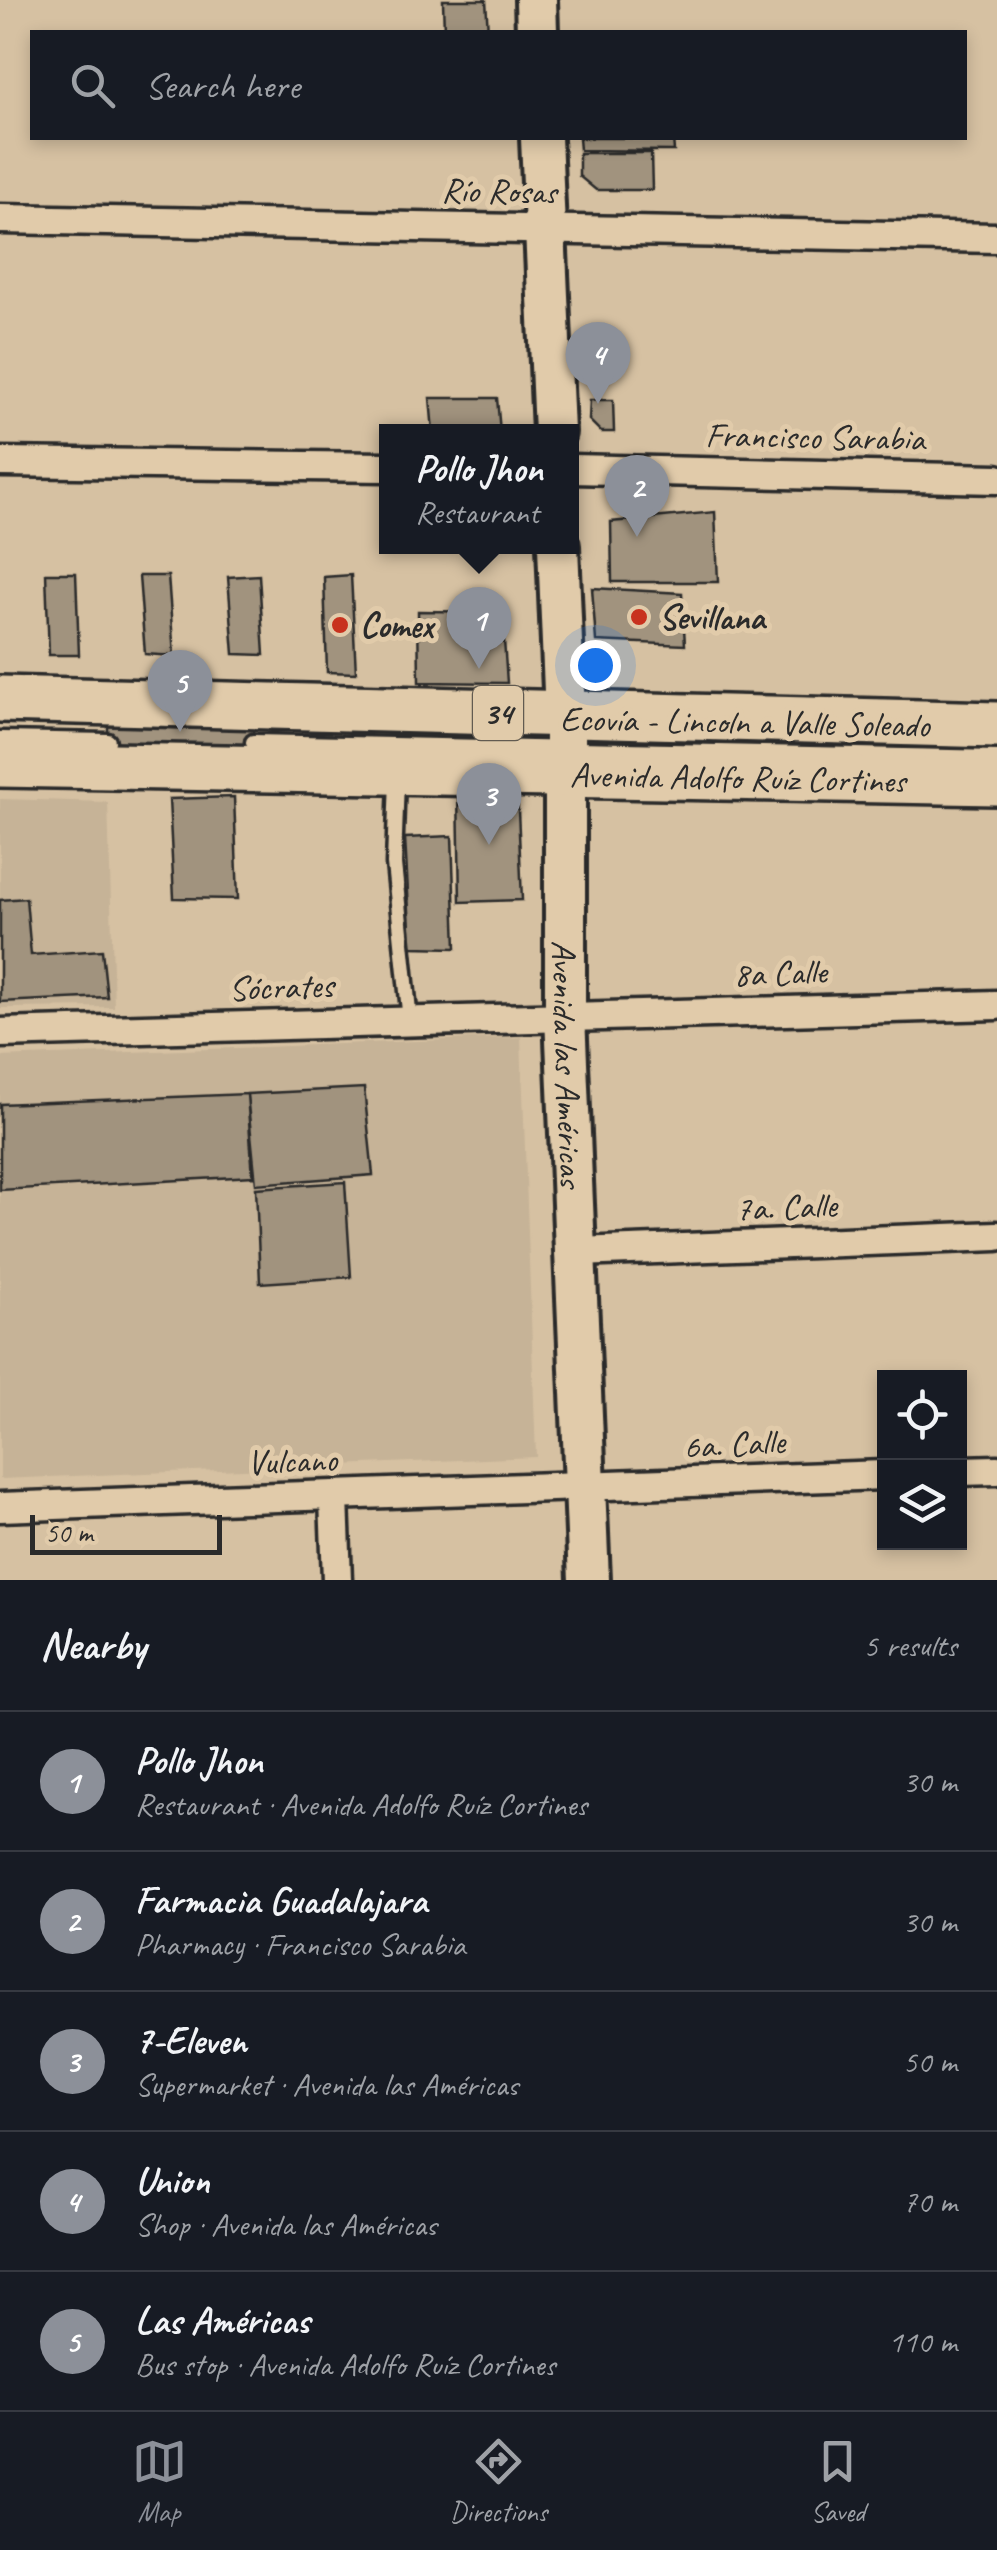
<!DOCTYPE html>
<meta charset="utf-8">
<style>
:root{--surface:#171b24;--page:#20242c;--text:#f1f3f6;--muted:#9ea1a6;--line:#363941;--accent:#8c9099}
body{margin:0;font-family:Caveat,sans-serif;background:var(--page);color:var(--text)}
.controls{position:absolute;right:30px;bottom:30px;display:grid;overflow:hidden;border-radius:0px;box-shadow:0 5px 15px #0003}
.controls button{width:90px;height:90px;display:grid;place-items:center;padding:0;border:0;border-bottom:2px solid var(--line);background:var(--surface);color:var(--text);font:50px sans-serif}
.scale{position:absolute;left:30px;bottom:25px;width:192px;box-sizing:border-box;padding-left:10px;border:5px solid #2b2b2b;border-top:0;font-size:28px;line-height:35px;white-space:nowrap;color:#2b2b2b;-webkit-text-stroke:8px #e1cbaa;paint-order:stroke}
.you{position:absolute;left:595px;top:665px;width:35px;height:35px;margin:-25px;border:8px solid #fff;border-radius:50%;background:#1a73e8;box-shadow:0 0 0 15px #1a73e833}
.badge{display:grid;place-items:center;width:65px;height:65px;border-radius:50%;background:var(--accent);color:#fff;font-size:32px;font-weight:700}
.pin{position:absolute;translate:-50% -82px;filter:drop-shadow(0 2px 5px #0008)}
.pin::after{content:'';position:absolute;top:52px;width:35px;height:30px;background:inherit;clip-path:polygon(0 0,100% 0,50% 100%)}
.popup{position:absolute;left:379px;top:424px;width:200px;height:130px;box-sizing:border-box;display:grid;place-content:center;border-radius:0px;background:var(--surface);filter:drop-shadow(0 2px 8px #0005);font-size:32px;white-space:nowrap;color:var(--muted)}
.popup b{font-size:38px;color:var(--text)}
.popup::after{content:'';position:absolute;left:50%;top:100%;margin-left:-20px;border:20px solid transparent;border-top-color:var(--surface)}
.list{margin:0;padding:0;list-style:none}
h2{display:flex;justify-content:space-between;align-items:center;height:130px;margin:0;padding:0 40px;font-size:42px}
h2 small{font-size:32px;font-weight:400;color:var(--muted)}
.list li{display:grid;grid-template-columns:65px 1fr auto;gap:30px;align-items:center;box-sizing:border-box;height:140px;padding:0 40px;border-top:2px solid var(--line)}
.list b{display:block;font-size:38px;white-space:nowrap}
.list p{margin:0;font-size:32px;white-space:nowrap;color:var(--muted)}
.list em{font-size:32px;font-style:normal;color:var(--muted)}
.icon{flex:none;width:55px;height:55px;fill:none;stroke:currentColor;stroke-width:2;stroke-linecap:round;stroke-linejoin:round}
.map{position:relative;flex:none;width:997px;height:1580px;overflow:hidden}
.search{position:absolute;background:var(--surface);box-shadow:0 5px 15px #0003;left:30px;right:30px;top:30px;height:110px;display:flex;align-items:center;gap:25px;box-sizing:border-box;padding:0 35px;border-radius:0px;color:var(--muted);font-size:38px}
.sheet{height:830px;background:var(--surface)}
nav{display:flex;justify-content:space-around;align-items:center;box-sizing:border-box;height:140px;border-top:2px solid var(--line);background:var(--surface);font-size:28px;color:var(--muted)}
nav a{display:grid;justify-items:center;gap:5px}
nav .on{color:var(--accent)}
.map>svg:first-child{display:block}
.built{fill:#c6b397}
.building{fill:#a1937e;stroke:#2b2b2b;stroke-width:2.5}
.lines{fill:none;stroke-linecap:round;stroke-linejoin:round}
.lane-casing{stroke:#2b2b2b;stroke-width:21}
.street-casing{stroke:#2b2b2b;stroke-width:35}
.secondary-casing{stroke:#2b2b2b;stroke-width:48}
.primary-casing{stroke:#2b2b2b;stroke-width:52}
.lane{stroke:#e1cbaa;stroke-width:14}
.street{stroke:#e1cbaa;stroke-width:28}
.secondary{stroke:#e1cbaa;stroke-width:40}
.primary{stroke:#e1cbaa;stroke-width:45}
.poi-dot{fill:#c8321e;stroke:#e1cbaa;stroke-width:4}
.labels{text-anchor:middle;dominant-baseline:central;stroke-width:10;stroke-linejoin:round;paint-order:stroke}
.shield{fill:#e1cbaa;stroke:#625b51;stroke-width:2.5}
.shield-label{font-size:32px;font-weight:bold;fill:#2b2b2b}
.street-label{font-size:35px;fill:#2b2b2b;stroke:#e1cbaa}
.poi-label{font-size:35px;font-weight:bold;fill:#2b2b2b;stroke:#e1cbaa;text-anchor:start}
</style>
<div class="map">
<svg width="997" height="1580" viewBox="0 0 997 1580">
<rect width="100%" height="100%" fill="#d6c1a2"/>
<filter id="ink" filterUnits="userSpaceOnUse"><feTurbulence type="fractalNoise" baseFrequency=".01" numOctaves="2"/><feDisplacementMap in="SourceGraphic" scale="20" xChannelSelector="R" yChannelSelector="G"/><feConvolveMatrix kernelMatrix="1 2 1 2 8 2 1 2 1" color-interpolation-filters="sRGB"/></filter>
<g filter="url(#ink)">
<path class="built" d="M 0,799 L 108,802 L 114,1007 L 0,1008 Z
M 521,1037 L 536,1457 L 0,1479 L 0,1057 Z"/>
<path class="building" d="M 443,0 L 486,0 L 488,32 L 444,32 Z
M 579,138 L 673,138 L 674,151 L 580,150 Z
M 579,153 L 651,153 L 652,190 L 596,190 L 579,176 Z
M 430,398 L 497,398 L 500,432 L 433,432 Z
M 590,400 L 613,400 L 614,432 L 601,432 L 589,420 Z
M 715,512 L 718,582 L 612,582 L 611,522 Z
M 46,573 L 76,573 L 79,655 L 49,655 Z
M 259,575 L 264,655 L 234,654 L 228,577 Z
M 351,575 L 356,673 L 327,672 L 324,577 Z
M 139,576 L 168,576 L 174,656 L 145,654 Z
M 592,588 L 682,593 L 685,645 L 596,641 Z
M 418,611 L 502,612 L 507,683 L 419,682 Z
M 108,712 L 253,715 L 253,748 L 108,748 Z
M 517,788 L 522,900 L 460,902 L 458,790 Z
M 234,797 L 238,899 L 174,898 L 169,799 Z
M 452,836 L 456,948 L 411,947 L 405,838 Z
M 26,898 L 31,955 L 102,950 L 107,997 L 0,1002 L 0,900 Z
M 364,1088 L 373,1175 L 256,1184 L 247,1094 Z
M 247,1094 L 253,1176 L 0,1190 L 0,1104 Z
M 345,1182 L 351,1277 L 260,1283 L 256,1188 Z"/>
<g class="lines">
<g class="lane-casing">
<path id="lane" d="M 0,739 L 108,741
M 253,742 L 997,758
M 397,779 L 394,864 L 410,1021"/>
</g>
<g class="street-casing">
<path id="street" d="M 0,219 L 997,238
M 0,462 L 386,467
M 572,469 L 997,479
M 0,1033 L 997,1005
M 578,1252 L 997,1236
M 960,1471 L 997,1470
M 334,1498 L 337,1580
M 0,1507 L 884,1475"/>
</g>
<g class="secondary-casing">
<g id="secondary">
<path d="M 536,0 L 537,32"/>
<path d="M 541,138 L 554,432"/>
<path id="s1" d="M 558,546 L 565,715 L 565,1016 L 589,1580"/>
</g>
</g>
<g class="primary-casing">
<g id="primary">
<path d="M 0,699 L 997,725"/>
<path id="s2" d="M 0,764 L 997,782"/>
</g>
</g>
<use href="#lane" class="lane"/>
<use href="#street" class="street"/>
<use href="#secondary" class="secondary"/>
<use href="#primary" class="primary"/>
</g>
</g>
<g class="poi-dot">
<circle cx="639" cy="617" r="10"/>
<circle cx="340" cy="625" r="10"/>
</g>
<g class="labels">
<rect class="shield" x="473" y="686" width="50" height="54" rx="8"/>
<g class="shield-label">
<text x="498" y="713">34</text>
</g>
<g class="street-label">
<text transform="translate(499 191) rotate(1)">Río Rosas</text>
<text transform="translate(815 437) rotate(1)">Francisco Sarabia</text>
<text transform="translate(745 722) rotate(1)">Ecovía - Lincoln a Valle Soleado</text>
<text stroke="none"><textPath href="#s2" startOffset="738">Avenida Adolfo Ruíz Cortines</textPath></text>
<text transform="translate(780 973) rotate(-2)">8a Calle</text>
<text transform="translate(281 987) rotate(-2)">Sócrates</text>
<text stroke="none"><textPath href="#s1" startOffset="518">Avenida las Américas</textPath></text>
<text transform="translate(786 1207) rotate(-2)">7a. Calle</text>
<text transform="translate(734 1444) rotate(-3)">6a. Calle</text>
<text transform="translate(292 1461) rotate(-2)">Vulcano</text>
</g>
<g class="poi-label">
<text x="659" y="617">Sevillana</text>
<text x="360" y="625">Comex</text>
</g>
</g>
</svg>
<div class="controls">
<button><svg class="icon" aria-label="locate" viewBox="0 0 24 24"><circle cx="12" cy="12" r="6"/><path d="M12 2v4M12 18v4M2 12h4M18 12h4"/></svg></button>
<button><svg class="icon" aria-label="layers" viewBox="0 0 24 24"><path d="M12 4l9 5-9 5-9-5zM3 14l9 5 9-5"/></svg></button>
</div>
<div class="scale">50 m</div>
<div class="you"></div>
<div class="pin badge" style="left:479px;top:669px">1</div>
<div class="popup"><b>Pollo Jhon</b>Restaurant</div>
<div class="pin badge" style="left:637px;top:537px">2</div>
<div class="pin badge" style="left:489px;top:845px">3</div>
<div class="pin badge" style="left:598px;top:404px">4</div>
<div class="pin badge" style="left:180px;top:732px">5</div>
<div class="search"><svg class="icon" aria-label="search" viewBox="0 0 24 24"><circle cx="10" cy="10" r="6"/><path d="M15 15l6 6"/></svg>Search here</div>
</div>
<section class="sheet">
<h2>Nearby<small>5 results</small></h2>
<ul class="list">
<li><span class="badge">1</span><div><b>Pollo Jhon</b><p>Restaurant · Avenida Adolfo Ruíz Cortines</p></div><em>30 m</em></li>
<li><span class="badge">2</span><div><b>Farmacia Guadalajara</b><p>Pharmacy · Francisco Sarabia</p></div><em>30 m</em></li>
<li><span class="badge">3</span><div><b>7-Eleven</b><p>Supermarket · Avenida las Américas</p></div><em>50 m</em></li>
<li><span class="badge">4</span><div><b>Union</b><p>Shop · Avenida las Américas</p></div><em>70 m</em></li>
<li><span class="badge">5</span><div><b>Las Américas</b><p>Bus stop · Avenida Adolfo Ruíz Cortines</p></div><em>110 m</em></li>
</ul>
</section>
<nav>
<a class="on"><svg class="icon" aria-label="map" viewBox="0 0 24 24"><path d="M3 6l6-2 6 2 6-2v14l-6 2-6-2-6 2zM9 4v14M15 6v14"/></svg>Map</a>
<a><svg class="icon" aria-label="directions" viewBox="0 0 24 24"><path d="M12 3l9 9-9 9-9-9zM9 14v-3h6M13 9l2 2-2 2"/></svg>Directions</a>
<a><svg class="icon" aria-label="saved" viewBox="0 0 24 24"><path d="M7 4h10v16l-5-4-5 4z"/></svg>Saved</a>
</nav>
